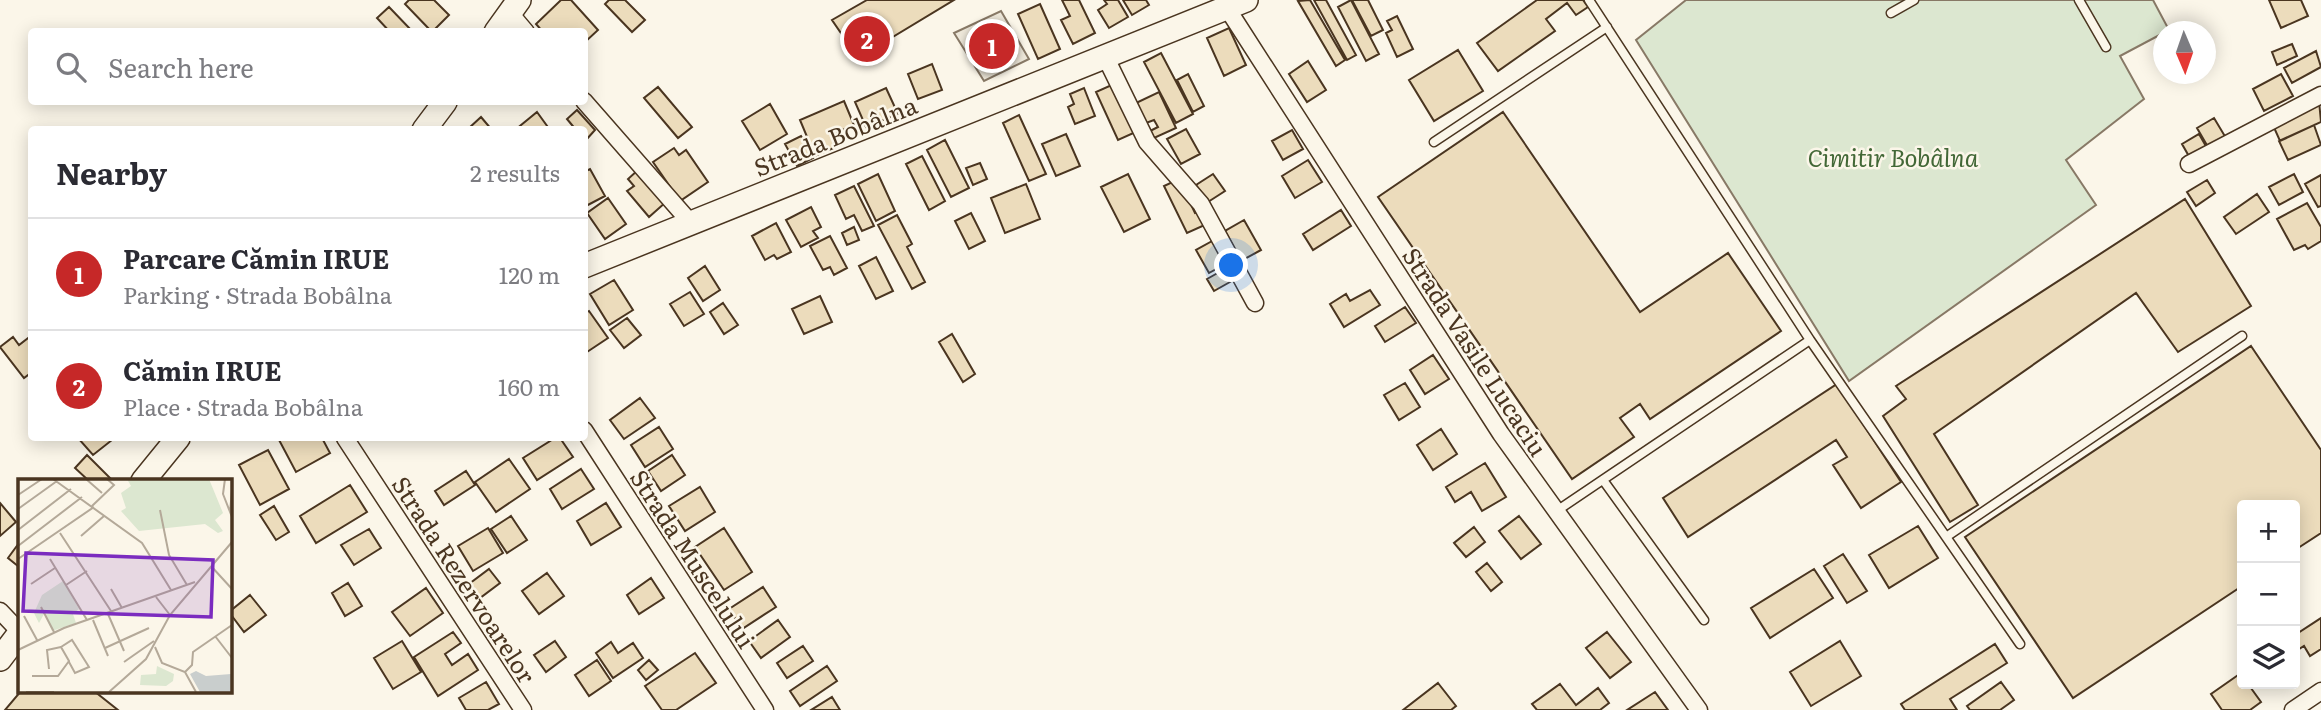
<!DOCTYPE html>
<meta charset="utf-8">
<style>
:root{--surface:#fff;--page:#f7f7f7;--text:#2b2b33;--muted:#7c7c81;--line:#e1e1e2;--accent:#c62828}
body{margin:0;font-family:Literata,serif;background:var(--page);color:var(--text)}
.controls{position:absolute;right:21px;bottom:21px;display:grid;overflow:hidden;border-radius:7px;box-shadow:0 4px 18px #0003}
.controls button{width:63px;height:63px;display:grid;place-items:center;padding:0;border:0;border-bottom:2px solid var(--line);background:var(--surface);color:var(--text);font:35px sans-serif}
.compass{position:absolute;left:2153px;top:21px;width:63px;height:63px;border-radius:50%;background:var(--surface);box-shadow:0 4px 18px #0003;rotate:178deg}
.you{position:absolute;left:1232px;top:266px;width:24px;height:24px;margin:-18px;border:5px solid #fff;border-radius:50%;background:#1a73e8;box-shadow:0 0 0 10px #1a73e833}
.badge{display:grid;place-items:center;width:46px;height:46px;border-radius:50%;background:var(--accent);color:#fff;font-size:23px;font-weight:700}
.pin{position:absolute;translate:-50% -50%;border:4px solid #fff;box-shadow:0 2px 7px #0006}
.list{margin:0;padding:0;list-style:none}
h2{display:flex;justify-content:space-between;align-items:center;height:91px;margin:0;padding:0 28px;font-size:30px}
h2 small{font-size:23px;font-weight:400;color:var(--muted)}
.list li{display:grid;grid-template-columns:46px 1fr auto;gap:21px;align-items:center;box-sizing:border-box;height:112px;padding:0 28px;border-top:2px solid var(--line)}
.list b{display:block;font-size:26px;white-space:nowrap}
.list p{margin:0;font-size:23px;white-space:nowrap;color:var(--muted)}
.list em{font-size:23px;font-style:normal;color:var(--muted)}
.icon{flex:none;width:38px;height:38px;fill:none;stroke:currentColor;stroke-width:2;stroke-linecap:round;stroke-linejoin:round}
.map{position:relative;flex:none;width:2321px;height:710px;overflow:hidden}
.search{position:absolute;background:var(--surface);box-shadow:0 4px 18px #0003;left:28px;top:28px;width:560px;height:77px;display:flex;align-items:center;gap:18px;box-sizing:border-box;padding:0 24px;border-radius:7px;color:var(--muted);font-size:26px}
.panel{position:absolute;background:var(--surface);box-shadow:0 4px 18px #0003;left:28px;top:126px;width:560px;height:315px;border-radius:7px}
.map>svg:first-child{display:block}
.green{fill:#dce7d0;stroke:#887966;stroke-width:2}
.parking{fill:#ede7d9;stroke:#887966;stroke-width:2}
.building{fill:#ecdcbc;stroke:#4a3520;stroke-width:2}
.lines{fill:none;stroke-linecap:round;stroke-linejoin:round}
.service-casing{stroke:#4a3520;stroke-width:11}
.minor-casing{stroke:#4a3520;stroke-width:19}
.secondary-casing{stroke:#4a3520;stroke-width:26}
.service{stroke:#fbf6e9;stroke-width:8}
.minor{stroke:#fbf6e9;stroke-width:16}
.secondary{stroke:#fbf6e9;stroke-width:23}
.labels{text-anchor:middle;dominant-baseline:central;stroke-width:5;stroke-linejoin:round;paint-order:stroke}
.street-label{font-size:24px;fill:#4a3520;stroke:#fbf6e9}
.park-label{font-size:24px;font-style:italic;fill:#436837;stroke:#fbf6e9}
.inset-road{fill:none;stroke:#b4a999;stroke-width:2}
.view{fill:#7b2cbf;fill-opacity:0.15;stroke:#7b2cbf;stroke-width:3.5}
.inset-edge{fill:none;stroke:#4a3520;stroke-width:3.5}
</style>
<div class="map">
<svg width="2321" height="710" viewBox="0 0 2321 710">
<rect width="100%" height="100%" fill="#fbf6e9"/>
<path class="green" d="M 1686,0 L 2153,0 L 2169,30 L 2120,56 L 2144,99 L 2066,160 L 2096,205 L 1849,381 L 1636,40 Z"/>
<path class="parking" d="M 1001,11 L 1029,59 L 984,81 L 954,33 Z"/>
<path class="building" d="M 409,0 L 434,0 L 449,15 L 432,32 L 405,4 Z
M 561,0 L 571,0 L 598,30 L 584,43 L 584,32 L 543,32 L 536,24 Z
M 609,0 L 625,0 L 645,20 L 632,32 L 605,4 Z
M 867,0 L 954,0 L 858,58 L 832,20 Z
M 1062,0 L 1079,0 L 1095,33 L 1073,44 L 1061,20 L 1070,16 Z
M 1104,0 L 1118,0 L 1128,17 L 1109,28 L 1098,10 L 1107,4 Z
M 1123,0 L 1146,0 L 1149,5 L 1132,15 Z
M 1310,0 L 1345,60 L 1336,66 L 1298,1 Z
M 1314,0 L 1326,0 L 1356,55 L 1347,60 Z
M 1351,0 L 1379,54 L 1366,61 L 1338,7 Z
M 1352,0 L 1368,0 L 1383,30 L 1371,36 Z
M 1537,0 L 1583,0 L 1588,7 L 1576,15 L 1567,3 L 1546,19 L 1555,31 L 1498,71 L 1477,43 Z
M 2269,0 L 2301,0 L 2308,16 L 2281,28 Z
M 1040,4 L 1060,49 L 1038,59 L 1018,14 Z
M 389,7 L 413,32 L 390,32 L 377,18 Z
M 1397,16 L 1413,49 L 1397,57 L 1386,33 L 1392,30 L 1387,21 Z
M 1229,28 L 1246,65 L 1224,76 L 1207,38 Z
M 2292,44 L 2297,56 L 2277,65 L 2272,52 Z
M 1458,50 L 1483,91 L 1434,121 L 1409,80 Z
M 2316,51 L 2321,67 L 2292,83 L 2284,68 Z
M 1161,53 L 1193,114 L 1176,123 L 1144,62 Z
M 1308,61 L 1326,90 L 1307,102 L 1289,74 Z
M 932,64 L 942,90 L 918,99 L 908,74 Z
M 1188,74 L 1204,106 L 1193,112 L 1177,80 Z
M 2281,74 L 2293,96 L 2264,111 L 2253,89 Z
M 1116,83 L 1138,131 L 1118,140 L 1096,92 Z
M 658,87 L 692,127 L 678,138 L 644,98 Z
M 886,88 L 898,114 L 866,127 L 855,102 Z
M 1084,88 L 1095,116 L 1075,124 L 1068,107 L 1074,104 L 1070,94 Z
M 1159,92 L 1176,128 L 1154,138 L 1150,131 L 1158,127 L 1154,120 L 1146,123 L 1136,103 Z
M 844,101 L 854,125 L 831,135 L 836,147 L 815,156 L 800,120 Z
M 2319,101 L 2321,122 L 2280,141 L 2272,123 Z
M 770,104 L 787,134 L 760,150 L 742,121 Z
M 577,110 L 595,130 L 586,140 L 584,130 L 576,130 L 567,119 Z
M 537,112 L 550,130 L 515,130 Z
M 1503,112 L 1640,312 L 1728,253 L 1781,331 L 1650,419 L 1640,404 L 1620,418 L 1634,437 L 1572,479 L 1378,197 Z
M 1019,115 L 1046,174 L 1029,181 L 1003,123 Z
M 481,117 L 492,130 L 468,130 L 468,129 Z
M 2214,118 L 2226,138 L 2208,147 L 2197,128 Z
M 2314,125 L 2321,145 L 2288,160 L 2279,141 Z
M 1186,129 L 1200,154 L 1181,164 L 1167,139 Z
M 1292,130 L 1303,149 L 1283,160 L 1272,141 Z
M 1066,134 L 1080,166 L 1056,176 L 1042,144 Z
M 2199,134 L 2207,148 L 2190,158 L 2182,144 Z
M 801,136 L 813,158 L 797,166 L 785,144 Z
M 945,140 L 969,188 L 951,197 L 927,150 Z
M 674,148 L 679,155 L 686,150 L 708,182 L 680,201 L 653,162 Z
M 922,156 L 945,201 L 929,210 L 906,164 Z
M 1308,160 L 1322,182 L 1295,198 L 1282,176 Z
M 980,163 L 987,179 L 973,185 L 966,168 Z
M 590,169 L 605,196 L 584,207 L 584,172 Z
M 638,170 L 666,202 L 649,217 L 627,191 L 634,186 L 628,179 Z
M 878,174 L 895,211 L 876,221 L 858,184 Z
M 1128,174 L 1150,219 L 1124,232 L 1101,187 Z
M 1213,174 L 1225,191 L 1208,202 L 1196,185 Z
M 2294,174 L 2303,192 L 2279,205 L 2269,187 Z
M 2321,175 L 2321,206 L 2318,207 L 2305,184 Z
M 1179,179 L 1195,213 L 1201,211 L 1207,224 L 1187,233 L 1164,186 Z
M 2207,180 L 2215,193 L 2196,206 L 2187,192 Z
M 1026,184 L 1040,219 L 1005,233 L 991,198 Z
M 854,186 L 874,226 L 862,231 L 854,215 L 846,219 L 835,195 Z
M 2257,194 L 2269,212 L 2236,234 L 2224,217 Z
M 608,198 L 626,224 L 605,239 L 587,213 Z
M 2185,199 L 2251,306 L 2178,352 L 2136,293 L 1934,434 L 1978,505 L 1950,522 L 1883,416 L 1906,399 L 1896,386 Z
M 2307,203 L 2321,227 L 2321,241 L 2308,249 L 2305,245 L 2294,250 L 2277,219 Z
M 811,207 L 821,227 L 813,231 L 818,238 L 801,247 L 786,220 Z
M 1341,210 L 1351,226 L 1313,250 L 1303,234 Z
M 971,213 L 985,241 L 969,249 L 955,221 Z
M 897,215 L 912,244 L 907,247 L 925,282 L 912,289 L 878,225 Z
M 1244,220 L 1261,250 L 1241,261 L 1225,231 Z
M 776,223 L 791,252 L 777,259 L 774,255 L 765,260 L 752,236 Z
M 854,227 L 859,240 L 847,245 L 842,233 Z
M 830,236 L 847,268 L 834,275 L 830,267 L 823,270 L 810,246 Z
M 1214,240 L 1227,263 L 1209,273 L 1196,250 Z
M 876,257 L 893,291 L 876,299 L 859,266 Z
M 705,266 L 720,290 L 703,301 L 688,278 Z
M 1223,270 L 1230,282 L 1214,291 L 1207,279 Z
M 614,280 L 633,310 L 609,325 L 590,294 Z
M 1370,290 L 1380,305 L 1344,327 L 1330,304 L 1346,294 L 1350,301 Z
M 690,292 L 704,314 L 684,326 L 670,304 Z
M 820,296 L 832,322 L 804,334 L 792,309 Z
M 723,303 L 738,325 L 724,334 L 710,312 Z
M 1405,307 L 1416,323 L 1385,342 L 1375,326 Z
M 589,311 L 608,338 L 584,354 L 584,314 Z
M 627,318 L 641,335 L 624,348 L 610,330 Z
M 952,334 L 975,374 L 963,382 L 939,342 Z
M 32,335 L 32,372 L 24,378 L 0,347 L 13,337 L 19,345 Z
M 2251,346 L 2321,450 L 2321,533 L 2295,550 L 2295,505 L 2242,505 L 2242,586 L 2073,698 L 1965,537 Z
M 1433,355 L 1449,379 L 1425,394 L 1410,370 Z
M 1405,383 L 1420,407 L 1399,420 L 1384,395 Z
M 1837,384 L 1901,482 L 1861,508 L 1833,465 L 1847,457 L 1836,440 L 1688,537 L 1663,498 Z
M 640,398 L 655,418 L 624,439 L 610,420 Z
M 659,427 L 673,449 L 645,467 L 631,445 Z
M 1441,429 L 1457,454 L 1433,470 L 1417,445 Z
M 78,438 L 110,438 L 112,440 L 93,455 Z
M 278,438 L 322,438 L 330,453 L 296,472 Z
M 555,438 L 560,438 L 573,457 L 537,480 L 523,458 Z
M 268,450 L 289,489 L 260,505 L 239,465 Z
M 87,455 L 112,480 L 111,481 L 89,481 L 75,468 Z
M 672,455 L 685,475 L 661,491 L 648,471 Z
M 509,459 L 530,489 L 496,512 L 475,482 Z
M 1485,463 L 1506,497 L 1482,511 L 1471,492 L 1455,502 L 1446,487 Z
M 581,469 L 594,489 L 562,509 L 550,489 Z
M 466,471 L 475,485 L 444,505 L 435,491 Z
M 350,485 L 367,512 L 316,543 L 300,516 Z
M 700,487 L 715,512 L 685,531 L 669,506 Z
M 0,503 L 16,522 L 0,536 Z
M 606,503 L 621,527 L 591,545 L 577,521 Z
M 274,506 L 289,532 L 276,540 L 260,515 Z
M 511,516 L 527,540 L 507,553 L 491,529 Z
M 1519,516 L 1541,544 L 1521,559 L 1499,531 Z
M 1918,526 L 1938,558 L 1889,588 L 1869,555 Z
M 1474,527 L 1485,542 L 1466,557 L 1454,543 Z
M 488,528 L 503,553 L 473,571 L 458,546 Z
M 724,528 L 752,572 L 724,590 L 695,547 Z
M 369,529 L 381,548 L 354,565 L 341,545 Z
M 19,543 L 19,567 L 8,558 Z
M 1843,554 L 1867,591 L 1847,603 L 1824,566 Z
M 1487,563 L 1502,582 L 1491,591 L 1476,572 Z
M 489,569 L 500,583 L 476,601 L 465,587 Z
M 1814,569 L 1833,598 L 1770,638 L 1751,608 Z
M 547,573 L 564,596 L 539,614 L 522,591 Z
M 651,578 L 664,598 L 639,614 L 627,595 Z
M 348,583 L 362,606 L 345,616 L 332,593 Z
M 763,587 L 776,607 L 742,629 L 729,609 Z
M 426,588 L 443,613 L 410,636 L 392,612 Z
M 250,595 L 266,615 L 244,632 L 229,612 Z
M 2321,618 L 2321,649 L 2310,656 L 2304,646 L 2296,651 L 2295,635 Z
M 778,620 L 790,637 L 761,658 L 749,641 Z
M 453,632 L 461,643 L 445,654 L 452,665 L 468,654 L 478,670 L 438,696 L 414,657 Z
M 1607,632 L 1631,662 L 1610,678 L 1586,648 Z
M 402,641 L 421,672 L 393,689 L 374,658 Z
M 555,641 L 566,657 L 546,672 L 534,655 Z
M 1840,641 L 1861,676 L 1811,706 L 1790,672 Z
M 611,642 L 618,653 L 633,643 L 643,658 L 613,678 L 596,653 Z
M 1995,644 L 2007,663 L 1950,699 L 1957,710 L 1905,710 L 1901,704 Z
M 803,646 L 813,661 L 787,678 L 777,663 Z
M 695,653 L 716,683 L 676,710 L 662,710 L 645,686 Z
M 597,660 L 611,681 L 589,696 L 575,675 Z
M 649,660 L 658,670 L 646,680 L 638,670 Z
M 827,666 L 837,681 L 800,706 L 790,691 Z
M 2241,673 L 2242,684 L 2248,684 L 2261,702 L 2250,710 L 2222,710 L 2211,694 Z
M 486,682 L 499,704 L 488,710 L 466,710 L 459,698 Z
M 2001,682 L 2014,700 L 2000,710 L 1970,710 L 1967,706 Z
M 1438,683 L 1456,706 L 1451,710 L 1403,710 Z
M 1560,684 L 1576,705 L 1598,688 L 1609,703 L 1600,710 L 1537,710 L 1532,704 Z
M 21,691 L 94,691 L 118,710 L 5,710 Z
M 1655,692 L 1668,710 L 1627,710 Z
M 832,697 L 840,710 L 811,710 Z"/>
<g class="lines">
<g class="service-casing">
<path id="service" d="M 1589,0 L 1810,340 L 2020,644
M 2079,0 L 2106,47
M 1891,13 L 1914,0
M 1434,142 L 1607,27
M 1603,480 L 1704,620
M 1555,512 L 1810,340
M 1946,537 L 2242,336"/>
</g>
<g class="minor-casing">
<path id="minor" d="M 1227,8 L 1501,434 L 1699,710
M 510,13 L 526,32
M 1105,56 L 1147,142 L 1201,204 L 1255,303
M 584,101 L 690,222
M 2189,164 L 2321,95
M 584,430 L 765,710
M 345,438 L 523,710
M 0,611 L 19,631
M 2293,710 L 2321,691"/>
</g>
<g class="secondary-casing">
<path id="secondary" d="M 496,32 L 519,0
M 424,130 L 445,102
M 584,266 L 1246,0
M 143,481 L 178,438
M 0,659 L 19,634"/>
</g>
<use href="#service" class="service"/>
<use href="#minor" class="minor"/>
<use href="#secondary" class="secondary"/>
</g>
<g class="labels">
<g class="street-label">
<text transform="translate(835 135) rotate(-22)">Strada Bobâlna</text>
<text transform="translate(1476 351) rotate(57)">Strada Vasile Lucaciu</text>
<text transform="translate(694 558) rotate(57)">Strada Muscelului</text>
<text transform="translate(465 579) rotate(57)">Strada Rezervoarelor</text>
</g>
<g class="park-label">
<text x="1893" y="156">Cimitir Bobâlna</text>
</g>
</g>
<g transform="translate(18 479)">
<rect width="214" height="214" fill="#fbf6e9"/>
<path d="M 109,0 L 191,0 L 205,34 L 197,41 L 205,52 L 200,54 L 187,45 L 121,52 L 103,32 L 108,29 L 103,14 L 113,7 ZM 45,102 L 61,130 L 55,135 L 58,144 L 34,152 L 26,135 L 21,144 L 16,134 L 24,116 ZM 139,187 L 156,195 L 155,202 L 148,207 L 122,206 L 123,196 L 138,195 Z" fill="#dce7d0"/>
<path d="M 178,192 L 188,197 L 213,195 L 213,213 L 182,213 L 172,195 Z" fill="#c9cecd"/>
<path class="inset-road" d="M 35,0 L 124,64 L 153,111M 68,0 L 84,14M 207,0 L 205,15 L 214,38M 0,16 L 24,0M 74,27 L 96,6 L 89,0M 0,30 L 39,2M 142,31 L 151,76 L 169,106M 212,33 L 214,12M 0,51 L 53,10M 42,54 L 93,132M 63,57 L 86,37M 0,67 L 64,18M 0,80 L 76,28M 32,80 L 69,141M 193,87 L 214,110M 13,105 L 37,89M 48,106 L 69,92M 93,110 L 104,129M 138,118 L 152,136M 23,128 L 36,153M 90,135 L 106,172M 6,137 L 19,161M 75,141 L 90,177M 197,157 L 214,179M 137,168 L 144,184 L 167,193 L 178,213M 87,169 L 131,149M 0,171 L 46,149 L 177,103M 106,183 L 136,162M 31,190 L 29,171 L 43,168M 167,193 L 174,186 L 175,173 L 214,146M 14,197 L 40,197 L 51,182 L 43,168 L 54,161 L 71,188 L 57,194 L 51,183M 8,213 L 36,213M 91,213 L 128,180 L 152,136 L 214,63"/>
<path class="view" d="M 8,74 L 195,81 L 193,138 L 5,132 Z"/>
<rect width="214" height="214" class="inset-edge"/>
</g>
</svg>
<div class="controls">
<button>+</button>
<button>−</button>
<button><svg class="icon" aria-label="layers" viewBox="0 0 24 24"><path d="M12 4l9 5-9 5-9-5zM3 14l9 5 9-5"/></svg></button>
</div>
<svg class="compass" viewBox="-18 -18 36 36"><path d="M0-13l5 13h-10z" fill="#e53935"/><path d="M0 13l5-13h-10z" fill="#7c7c81"/></svg>
<div class="you"></div>
<div class="pin badge" style="left:992px;top:46px">1</div>
<div class="pin badge" style="left:867px;top:39px">2</div>
<div class="search"><svg class="icon" aria-label="search" viewBox="0 0 24 24"><circle cx="10" cy="10" r="6"/><path d="M15 15l6 6"/></svg>Search here</div>
<section class="panel">
<h2>Nearby<small>2 results</small></h2>
<ul class="list">
<li><span class="badge">1</span><div><b>Parcare Cămin IRUE</b><p>Parking · Strada Bobâlna</p></div><em>120 m</em></li>
<li><span class="badge">2</span><div><b>Cămin IRUE</b><p>Place · Strada Bobâlna</p></div><em>160 m</em></li>
</ul>
</section>
</div>
